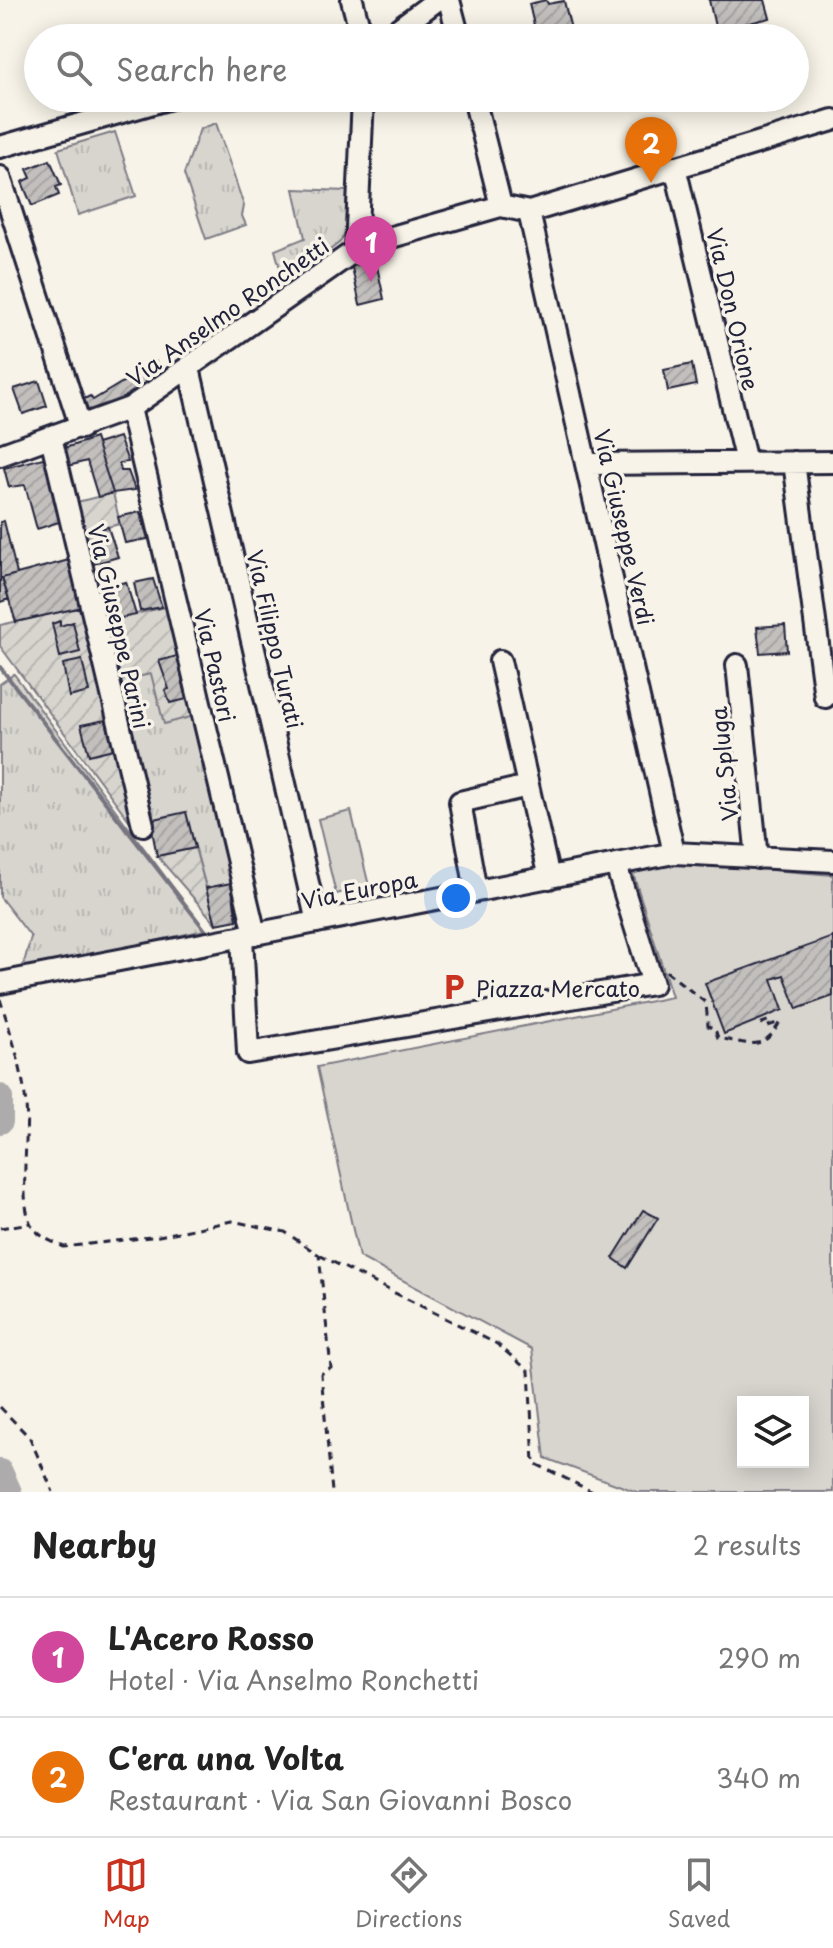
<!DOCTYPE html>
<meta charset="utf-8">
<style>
:root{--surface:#fff;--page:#f6f6f6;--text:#222;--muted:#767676;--line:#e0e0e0;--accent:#c8321e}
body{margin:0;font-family:"Playpen Sans",sans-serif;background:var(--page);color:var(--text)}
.controls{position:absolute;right:24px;bottom:24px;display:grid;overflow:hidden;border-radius:0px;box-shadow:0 4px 20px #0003}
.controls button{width:72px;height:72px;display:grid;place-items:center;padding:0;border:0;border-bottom:2px solid var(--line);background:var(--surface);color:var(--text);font:40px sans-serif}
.you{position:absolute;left:456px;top:898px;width:28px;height:28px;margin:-20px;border:6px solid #fff;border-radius:50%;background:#1a73e8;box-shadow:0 0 0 12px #1a73e833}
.badge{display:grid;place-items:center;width:52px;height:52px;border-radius:50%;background:var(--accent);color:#fff;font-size:26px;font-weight:700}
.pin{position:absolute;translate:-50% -66px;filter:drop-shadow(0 2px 4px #0008)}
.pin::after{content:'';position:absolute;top:42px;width:28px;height:24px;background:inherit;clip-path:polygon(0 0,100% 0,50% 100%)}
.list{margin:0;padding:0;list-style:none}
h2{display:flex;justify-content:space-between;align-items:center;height:104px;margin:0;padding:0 32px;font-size:34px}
h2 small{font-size:26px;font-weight:400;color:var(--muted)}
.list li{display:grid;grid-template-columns:52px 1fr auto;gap:24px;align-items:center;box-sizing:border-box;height:120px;padding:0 32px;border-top:2px solid var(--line)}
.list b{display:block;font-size:30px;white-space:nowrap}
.list p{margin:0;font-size:26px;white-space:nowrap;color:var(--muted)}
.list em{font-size:26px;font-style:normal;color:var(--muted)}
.icon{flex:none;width:44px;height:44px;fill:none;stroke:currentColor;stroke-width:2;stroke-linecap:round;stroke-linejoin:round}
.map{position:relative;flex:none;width:833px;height:1492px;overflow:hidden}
.search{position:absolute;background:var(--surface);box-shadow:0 4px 20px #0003;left:24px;right:24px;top:24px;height:88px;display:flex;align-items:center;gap:20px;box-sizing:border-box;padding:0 28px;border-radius:44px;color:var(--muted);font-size:30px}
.sheet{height:344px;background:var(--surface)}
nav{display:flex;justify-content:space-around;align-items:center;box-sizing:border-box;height:112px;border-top:2px solid var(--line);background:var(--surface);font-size:22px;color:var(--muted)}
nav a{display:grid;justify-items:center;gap:4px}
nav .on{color:var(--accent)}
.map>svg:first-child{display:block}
.grass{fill:url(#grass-tufts);stroke:#7d7c85;stroke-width:2}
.garden{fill:url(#garden-furrows);stroke:#7d7c85;stroke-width:2}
.pitch{fill:#d8d5cf;stroke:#7d7c85;stroke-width:2;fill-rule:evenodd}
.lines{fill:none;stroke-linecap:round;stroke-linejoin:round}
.stream{stroke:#76747f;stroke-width:4}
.river{stroke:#aeabad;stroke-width:26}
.building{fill:url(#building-hatch);stroke:#22223b;stroke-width:2}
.minor-casing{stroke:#22223b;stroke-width:26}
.path{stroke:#22223b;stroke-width:3;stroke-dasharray:8 6;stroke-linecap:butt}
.minor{stroke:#f7f3e8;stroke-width:20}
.labels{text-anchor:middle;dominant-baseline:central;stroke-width:7;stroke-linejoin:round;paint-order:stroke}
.street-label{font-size:22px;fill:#22223b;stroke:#f7f3e8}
.poi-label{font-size:22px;fill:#22223b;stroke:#f7f3e8;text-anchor:start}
</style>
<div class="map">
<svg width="833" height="1492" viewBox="0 0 833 1492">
<defs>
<pattern id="grass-tufts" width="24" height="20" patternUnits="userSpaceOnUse" patternTransform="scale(2)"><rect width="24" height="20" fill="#d8d5cf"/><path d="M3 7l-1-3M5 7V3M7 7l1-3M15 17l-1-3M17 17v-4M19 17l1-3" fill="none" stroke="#b9b7b3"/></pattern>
<pattern id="garden-furrows" width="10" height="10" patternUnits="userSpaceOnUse" patternTransform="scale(2)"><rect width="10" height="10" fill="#d8d5cf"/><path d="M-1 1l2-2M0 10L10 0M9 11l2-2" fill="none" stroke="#b9b7b3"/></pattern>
<pattern id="building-hatch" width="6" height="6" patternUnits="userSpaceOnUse" patternTransform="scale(2)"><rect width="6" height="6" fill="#c2bfbd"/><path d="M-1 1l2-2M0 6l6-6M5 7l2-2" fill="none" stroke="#a6a4a3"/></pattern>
</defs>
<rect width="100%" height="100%" fill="#f7f3e8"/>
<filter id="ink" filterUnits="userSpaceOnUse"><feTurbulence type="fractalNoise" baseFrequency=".0125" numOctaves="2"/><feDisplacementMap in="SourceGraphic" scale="16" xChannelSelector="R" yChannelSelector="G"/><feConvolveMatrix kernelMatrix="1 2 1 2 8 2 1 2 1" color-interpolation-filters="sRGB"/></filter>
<g filter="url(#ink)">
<path class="grass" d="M 216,123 L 244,206 L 242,216 L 246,225 L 206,239 L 184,174 L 200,129 Z
M 115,132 L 136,196 L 78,215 L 58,149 Z
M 294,189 L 347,191 L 345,233 L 340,242 L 285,286 L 275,250 L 305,238 Z
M 151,673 L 194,716 L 243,913 L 237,920 L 231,884 L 206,888 L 186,813 L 150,820 L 118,681 Z
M 14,674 L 205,930 L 22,970 L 31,937 L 0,897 L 0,684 Z"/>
<path class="garden" d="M 113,493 L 120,524 L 82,533 L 73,503 Z
M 170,606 L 194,716 L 164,724 L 151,674 L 118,681 L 105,621 Z
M 82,607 L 134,827 L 0,646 L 0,625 Z
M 195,848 L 216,924 L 157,856 Z"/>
<path class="pitch" d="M 351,811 L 369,886 L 336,894 L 318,819 Z
M 674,862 L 833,875 L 833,1492 L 637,1492 L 545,1458 L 532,1349 L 359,1257 L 317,1067 L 672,997 L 632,870 ZM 743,1402 L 803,1402 L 803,1462 L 743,1462 Z"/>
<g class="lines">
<path class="stream" d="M 0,667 L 205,930"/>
<path class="river" d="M 0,1097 L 0,1121
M 0,1472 L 9,1492"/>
</g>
<path class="building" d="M 546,0 L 548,4 L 564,1 L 573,37 L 537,38 L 529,4 Z
M 709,0 L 765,0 L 770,18 L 716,31 Z
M 50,160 L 61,185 L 56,187 L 59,195 L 32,206 L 22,182 L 31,178 L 27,169 Z
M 375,257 L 384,299 L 360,305 L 351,263 Z
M 156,362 L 164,378 L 88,420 L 80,401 L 90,396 L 93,400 Z
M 692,364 L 696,385 L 668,391 L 664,370 Z
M 39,381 L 47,406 L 23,414 L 14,389 Z
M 119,437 L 128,462 L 119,463 L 121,471 L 128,471 L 135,490 L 113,493 L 97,444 Z
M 95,438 L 113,493 L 98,497 L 87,461 L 68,466 L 62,449 Z
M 47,457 L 62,521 L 37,529 L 25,485 L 9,487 L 4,468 Z
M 140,512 L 148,539 L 125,543 L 118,517 Z
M 4,521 L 17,574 L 2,578 L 9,599 L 0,602 L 0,522 Z
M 108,527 L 118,557 L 90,565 L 82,533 Z
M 69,560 L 82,607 L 16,622 L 2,578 Z
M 153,579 L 162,607 L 140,611 L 134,583 Z
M 126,582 L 136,615 L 105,621 L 98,588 Z
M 60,621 L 60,626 L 73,622 L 80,652 L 60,657 L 52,624 Z
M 785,625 L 787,651 L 760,653 L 757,627 Z
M 177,656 L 187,699 L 170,703 L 165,690 L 169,689 L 159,661 Z
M 82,660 L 89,692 L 69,697 L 63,664 Z
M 106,720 L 113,749 L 89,755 L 81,725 Z
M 186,812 L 195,848 L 157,856 L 150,820 Z
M 231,883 L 237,920 L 216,924 L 206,888 Z
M 833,937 L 833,996 L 797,1009 L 784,975 L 772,979 L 783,1010 L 724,1034 L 705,983 Z
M 643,1210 L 658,1218 L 627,1268 L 613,1258 Z"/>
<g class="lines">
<g class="minor-casing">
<path id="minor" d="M 352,0 L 358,23 L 368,38
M 449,0 L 459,38
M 386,38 L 437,0
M 474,98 L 501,206
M 0,147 L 171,98
M 675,167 L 746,462
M 0,177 L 81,428
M 529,212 L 674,853
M 356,250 L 363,98
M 189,368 L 317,922
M 130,408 L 255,934
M 51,437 L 143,825
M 0,455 L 130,408 L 356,250 L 374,242 L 501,206 L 529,212 L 833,120
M 794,462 L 825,697
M 587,464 L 833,462
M 500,661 L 549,878
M 737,665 L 757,858
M 476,891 L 460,802 L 528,786
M 242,936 L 248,1053 L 653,984 L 616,865
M 0,983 L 674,853 L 833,861"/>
</g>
<path class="path" d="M 666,971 L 706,1003 L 708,1026 L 715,1029 L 718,1038 C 748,1043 763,1053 780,1022 L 765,1027 L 762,1023 L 770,1020 L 769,1015
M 0,999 C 11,1034 23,1069 26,1106 C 29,1136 19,1195 30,1222 C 35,1235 52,1242 64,1247 L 159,1236 L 232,1221 L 285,1232 L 319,1255 L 331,1368 L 321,1374 L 332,1492
M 0,1228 L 30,1223
M 319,1255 L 497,1344 L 529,1371 L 534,1463 L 593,1492
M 0,1407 L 30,1438 L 53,1492"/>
<use href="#minor" class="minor"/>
</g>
</g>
<defs>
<g id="parking-bare" transform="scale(2.16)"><path d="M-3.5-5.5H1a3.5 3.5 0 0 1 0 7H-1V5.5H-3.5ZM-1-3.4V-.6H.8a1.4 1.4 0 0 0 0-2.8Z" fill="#c8321e" stroke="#f7f3e8" stroke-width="2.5" paint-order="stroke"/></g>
</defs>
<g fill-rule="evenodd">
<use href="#parking-bare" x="454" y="987"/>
</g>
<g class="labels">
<g class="street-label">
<text transform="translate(734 309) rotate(77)">Via Don Orione</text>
<text transform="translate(227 311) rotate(-35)">Via Anselmo Ronchetti</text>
<text transform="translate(625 527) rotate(77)">Via Giuseppe Verdi</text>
<text transform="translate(120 626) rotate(77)">Via Giuseppe Parini</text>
<text transform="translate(276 639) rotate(77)">Via Filippo Turati</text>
<text transform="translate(216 665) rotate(77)">Via Pastori</text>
<text transform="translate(723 764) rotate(-96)">Via Spluga</text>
<text transform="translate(359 889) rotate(-11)">Via Europa</text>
</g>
<g class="poi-label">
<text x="476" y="987">Piazza Mercato</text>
</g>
</g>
</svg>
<div class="controls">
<button><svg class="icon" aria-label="layers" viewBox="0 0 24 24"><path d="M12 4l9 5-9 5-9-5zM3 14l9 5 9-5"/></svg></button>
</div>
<div class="you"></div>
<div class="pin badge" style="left:371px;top:282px;background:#d1479c">1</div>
<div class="pin badge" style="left:651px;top:183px;background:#e8710a">2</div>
<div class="search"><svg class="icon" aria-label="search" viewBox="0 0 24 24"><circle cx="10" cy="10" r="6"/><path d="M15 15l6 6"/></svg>Search here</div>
</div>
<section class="sheet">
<h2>Nearby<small>2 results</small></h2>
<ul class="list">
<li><span class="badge" style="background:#d1479c">1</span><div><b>L'Acero Rosso</b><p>Hotel · Via Anselmo Ronchetti</p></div><em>290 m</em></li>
<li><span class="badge" style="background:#e8710a">2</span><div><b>C'era una Volta</b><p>Restaurant · Via San Giovanni Bosco</p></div><em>340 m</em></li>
</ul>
</section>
<nav>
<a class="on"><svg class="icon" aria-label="map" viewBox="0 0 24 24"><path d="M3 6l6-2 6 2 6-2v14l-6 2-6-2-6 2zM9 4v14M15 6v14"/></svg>Map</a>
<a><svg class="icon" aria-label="directions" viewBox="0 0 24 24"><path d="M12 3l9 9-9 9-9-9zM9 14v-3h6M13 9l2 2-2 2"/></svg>Directions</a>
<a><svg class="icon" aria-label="saved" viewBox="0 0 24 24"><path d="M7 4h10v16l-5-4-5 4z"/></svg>Saved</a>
</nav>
